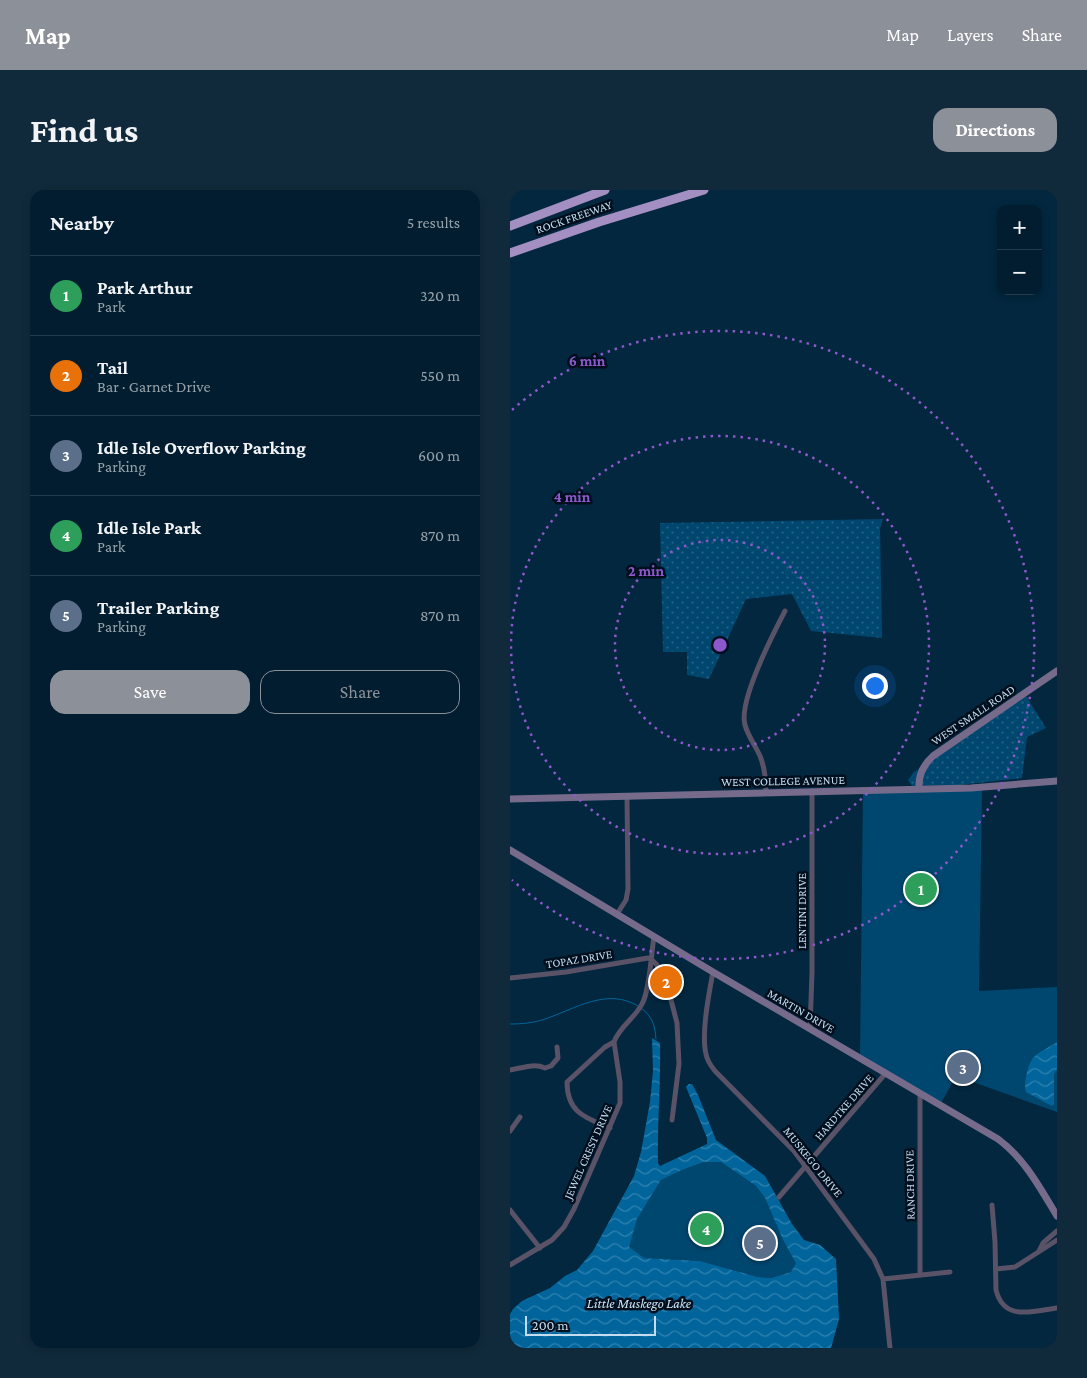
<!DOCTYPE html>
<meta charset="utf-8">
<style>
:root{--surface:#021d2f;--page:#102a3b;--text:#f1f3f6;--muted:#96a2aa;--line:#233b4b;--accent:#8c9099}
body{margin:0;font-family:"Crimson Pro",serif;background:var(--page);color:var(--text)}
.controls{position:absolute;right:15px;top:15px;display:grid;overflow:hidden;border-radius:10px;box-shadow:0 2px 8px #0003}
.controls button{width:45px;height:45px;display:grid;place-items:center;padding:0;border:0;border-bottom:1px solid var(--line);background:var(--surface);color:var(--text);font:25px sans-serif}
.scale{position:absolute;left:15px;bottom:12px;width:131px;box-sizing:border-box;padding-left:5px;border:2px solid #c4dcf0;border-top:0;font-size:14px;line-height:18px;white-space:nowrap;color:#c4dcf0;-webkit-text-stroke:4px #000f1d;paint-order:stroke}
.you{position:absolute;left:364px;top:495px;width:18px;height:18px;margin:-12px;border:4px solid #fff;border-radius:50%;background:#1a73e8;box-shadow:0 0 0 8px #1a73e833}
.badge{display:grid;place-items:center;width:32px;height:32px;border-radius:50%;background:var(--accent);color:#fff;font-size:16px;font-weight:700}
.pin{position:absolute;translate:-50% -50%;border:2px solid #fff;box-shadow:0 1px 5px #0006}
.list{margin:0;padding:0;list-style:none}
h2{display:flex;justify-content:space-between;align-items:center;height:65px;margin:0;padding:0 20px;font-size:21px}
h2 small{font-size:16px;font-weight:400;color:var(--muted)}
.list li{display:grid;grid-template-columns:32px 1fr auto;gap:15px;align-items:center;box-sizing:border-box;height:80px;padding:0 20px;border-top:1px solid var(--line)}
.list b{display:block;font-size:19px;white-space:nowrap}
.list p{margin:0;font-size:16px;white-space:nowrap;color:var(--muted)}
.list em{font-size:16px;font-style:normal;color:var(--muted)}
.actions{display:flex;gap:10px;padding:15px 20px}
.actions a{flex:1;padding:11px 0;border:1px solid var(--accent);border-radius:15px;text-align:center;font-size:18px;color:var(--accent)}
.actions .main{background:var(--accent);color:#fff}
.map{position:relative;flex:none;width:547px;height:1158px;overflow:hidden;border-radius:15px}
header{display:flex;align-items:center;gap:30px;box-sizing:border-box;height:70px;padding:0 25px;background:var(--accent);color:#fff}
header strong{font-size:24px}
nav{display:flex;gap:28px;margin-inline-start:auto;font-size:18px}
.intro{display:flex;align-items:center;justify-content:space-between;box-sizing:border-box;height:120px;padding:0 30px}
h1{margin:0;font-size:35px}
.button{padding:12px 22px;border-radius:15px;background:var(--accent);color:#fff;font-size:18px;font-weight:700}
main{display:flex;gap:30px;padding:0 30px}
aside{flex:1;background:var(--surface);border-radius:15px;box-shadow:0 2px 8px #0003}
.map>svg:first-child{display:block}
.grass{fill:url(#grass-dots)}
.green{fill:#004770}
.water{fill:url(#water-waves);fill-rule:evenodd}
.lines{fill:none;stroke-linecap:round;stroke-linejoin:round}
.stream{stroke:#01659c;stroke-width:1}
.street{stroke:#5a5266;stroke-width:5}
.secondary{stroke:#776b8b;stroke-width:7}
.highway{stroke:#a38fc1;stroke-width:9}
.ring{fill:none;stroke:#8d58cb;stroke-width:2.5;stroke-dasharray:2.5 5}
.labels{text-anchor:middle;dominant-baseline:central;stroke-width:5;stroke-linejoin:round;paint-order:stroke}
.street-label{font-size:12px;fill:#c4dcf0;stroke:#000f1d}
.water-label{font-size:14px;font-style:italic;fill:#d1e4f4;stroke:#000f1d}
.centre{fill:#8d58cb;stroke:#000f1d;stroke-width:2.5}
.ring-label{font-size:15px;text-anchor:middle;font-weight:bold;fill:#8d58cb;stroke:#000f1d;stroke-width:5;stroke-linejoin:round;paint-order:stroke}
</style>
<header>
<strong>Map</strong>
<nav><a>Map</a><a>Layers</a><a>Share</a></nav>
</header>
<div class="intro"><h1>Find us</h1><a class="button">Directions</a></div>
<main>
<aside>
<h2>Nearby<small>5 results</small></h2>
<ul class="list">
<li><span class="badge" style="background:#2e9e5b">1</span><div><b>Park Arthur</b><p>Park</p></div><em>320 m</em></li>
<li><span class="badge" style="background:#e8710a">2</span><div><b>Tail</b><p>Bar · Garnet Drive</p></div><em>550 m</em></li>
<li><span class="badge" style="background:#5c6f8a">3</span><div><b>Idle Isle Overflow Parking</b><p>Parking</p></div><em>600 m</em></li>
<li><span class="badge" style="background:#2e9e5b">4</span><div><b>Idle Isle Park</b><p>Park</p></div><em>870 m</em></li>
<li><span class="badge" style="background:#5c6f8a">5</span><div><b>Trailer Parking</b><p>Parking</p></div><em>870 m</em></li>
</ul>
<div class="actions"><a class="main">Save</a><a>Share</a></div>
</aside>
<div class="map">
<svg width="547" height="1158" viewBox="0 0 547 1158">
<defs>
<pattern id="grass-dots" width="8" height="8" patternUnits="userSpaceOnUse" patternTransform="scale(1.25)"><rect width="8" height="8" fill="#004770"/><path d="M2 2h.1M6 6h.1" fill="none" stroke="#246185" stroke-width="1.8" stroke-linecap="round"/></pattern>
<pattern id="water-waves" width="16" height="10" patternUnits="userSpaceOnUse" patternTransform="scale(1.25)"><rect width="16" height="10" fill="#01659c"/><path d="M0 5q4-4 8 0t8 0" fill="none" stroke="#3082af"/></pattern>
</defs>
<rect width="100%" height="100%" fill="#02273f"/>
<path class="grass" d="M 373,329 L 370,338 L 372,448 L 301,441 L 282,404 L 236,409 L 199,489 L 177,485 L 177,462 L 153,462 L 150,333 Z
M 516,506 L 536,538 L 517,547 L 512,588 L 449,595 L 402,596 L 398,590 L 404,582 Z"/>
<path class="green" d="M 472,598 L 469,801 L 547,797 L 547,922 L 446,886 L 430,915 L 350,869 L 353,600 Z
M 194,972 L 211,972 L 246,996 L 255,1008 L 273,1050 L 287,1073 L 281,1082 L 261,1088 L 248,1087 L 190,1071 L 134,1068 L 118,1057 L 127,1029 L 151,990 L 172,980 Z"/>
<path class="water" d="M 142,848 L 150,853 C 151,893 147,933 148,973 L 150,976 L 197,954 L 197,948 L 176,897 L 179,894 L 182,894 L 188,905 L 206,950 L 255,986 L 282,1034 L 294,1050 L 310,1055 L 326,1069 L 329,1129 L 321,1158 L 0,1158 L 0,1124 L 3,1119 L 12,1111 L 40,1098 L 55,1086 L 67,1080 L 83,1061 L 124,986 L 131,962 L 140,912 L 143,881 ZM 194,972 L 211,972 L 246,996 L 255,1008 L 273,1050 L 286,1073 L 281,1082 L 261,1088 L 248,1087 L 190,1071 L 134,1068 L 119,1057 L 127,1029 L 151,990 L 172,980 Z
M 547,852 L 547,879 L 544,884 L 544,914 L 542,916 L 516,902 C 513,895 518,874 523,868 C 528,862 540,857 547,852 Z"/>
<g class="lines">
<path class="stream" d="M 131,818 C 143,827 145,836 146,849
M 0,834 C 12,834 24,833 35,829 C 65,819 97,797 128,816"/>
<path class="street" d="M 256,603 C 256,590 255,578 250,566 C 245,555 238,546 235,535 C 228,511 263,444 275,421
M 107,724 L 116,710 L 118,699 L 117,606
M 203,782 C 199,803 191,844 196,864 C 197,871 201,876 205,881 L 284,961 L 364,1069 L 373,1089 L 380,1158
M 0,788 L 56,782 L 138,768 L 141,769 L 147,775 L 161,810 L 167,833 L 169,874 L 162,930
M 300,839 L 302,783 L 302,602
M 0,880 C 12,878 24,873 35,878 L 41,876 L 48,868 L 47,857
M 410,905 L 410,1085
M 100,938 C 76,928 57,923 57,892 L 95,857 L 104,852
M 0,941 L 10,927
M 269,1007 L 375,884
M 482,1015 L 485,1052 L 486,1100 C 494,1132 523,1121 547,1118
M 0,1020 L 30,1058
M 529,1061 L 533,1053 L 547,1041
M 0,1075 L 42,1050 L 54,1037 L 64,1019 L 110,913 L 110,892 L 104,852 C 109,837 125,828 132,814 C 140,800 141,764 144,747
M 486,1079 L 505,1077 L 547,1050
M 373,1089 L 440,1082"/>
<path class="secondary" d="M 409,599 C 408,585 413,575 423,566 L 547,481
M 0,609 L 461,598 L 547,591
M 0,660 L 203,782 L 488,949 C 515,969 530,998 547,1026"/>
<path class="highway" d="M 0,36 L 95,0
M 0,63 L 89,32 L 194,0"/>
</g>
<g class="ring">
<circle cx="210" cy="455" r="105"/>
<circle cx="210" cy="455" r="209"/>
<path d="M2 220A314 314 0 1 1 2 690"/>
</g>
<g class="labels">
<g class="street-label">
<text transform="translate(64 27) rotate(-19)">ROCK FREEWAY</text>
<text transform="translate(463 525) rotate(-34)">WEST SMALL ROAD</text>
<text transform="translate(273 591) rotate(-1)">WEST COLLEGE AVENUE</text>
<text transform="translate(292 721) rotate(-90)">LENTINI DRIVE</text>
<text transform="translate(69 769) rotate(-9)">TOPAZ DRIVE</text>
<text transform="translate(291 821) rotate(30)">MARTIN DRIVE</text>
<text transform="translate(334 917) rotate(-49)">HARDTKE DRIVE</text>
<text transform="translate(78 962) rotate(-66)">JEWEL CREST DRIVE</text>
<text transform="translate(303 972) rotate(51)">MUSKEGO DRIVE</text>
<text transform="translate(400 995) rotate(-91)">RANCH DRIVE</text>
</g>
<g class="water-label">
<text x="129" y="1113">Little Muskego Lake</text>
</g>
</g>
<circle cx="210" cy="455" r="8" class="centre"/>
<g class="ring-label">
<text x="77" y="176">6 min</text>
<text x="62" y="312">4 min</text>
<text x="136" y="386">2 min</text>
</g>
</svg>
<div class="controls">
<button>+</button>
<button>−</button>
</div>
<div class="scale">200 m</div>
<div class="you"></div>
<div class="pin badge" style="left:411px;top:699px;background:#2e9e5b">1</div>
<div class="pin badge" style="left:156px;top:792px;background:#e8710a">2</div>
<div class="pin badge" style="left:453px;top:878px;background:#5c6f8a">3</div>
<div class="pin badge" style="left:196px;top:1039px;background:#2e9e5b">4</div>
<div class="pin badge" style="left:250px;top:1053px;background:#5c6f8a">5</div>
</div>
</main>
